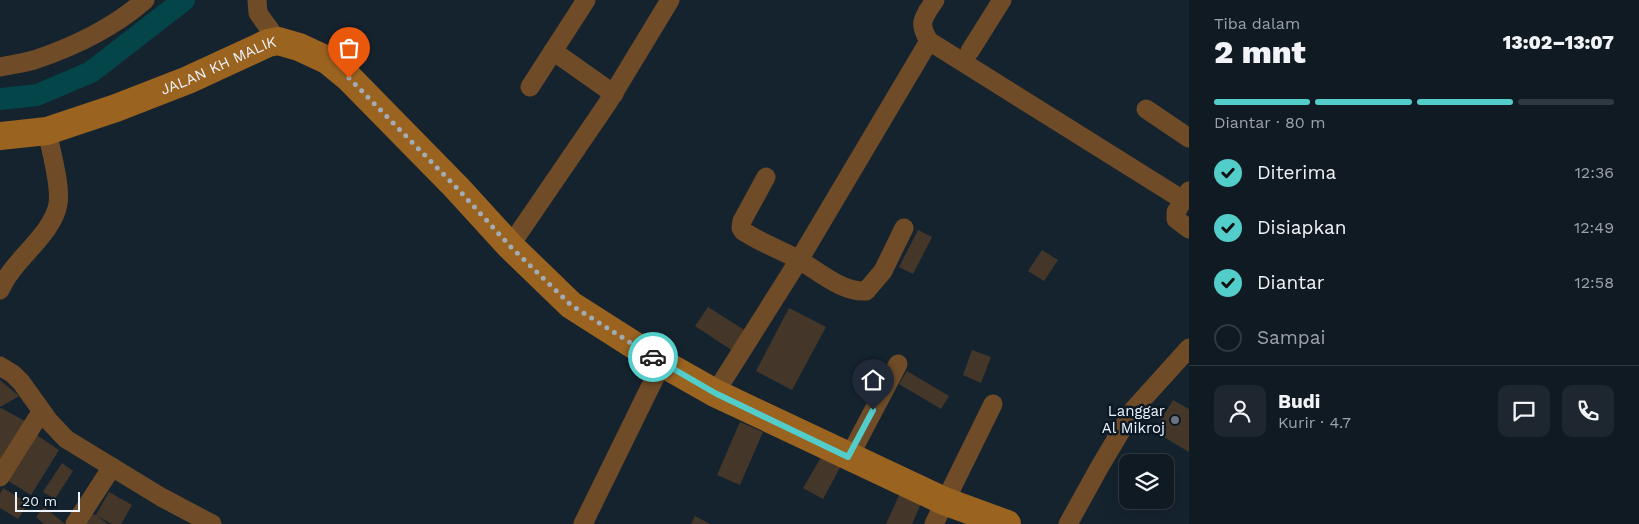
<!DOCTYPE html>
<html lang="id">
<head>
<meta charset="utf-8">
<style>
  :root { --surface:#101a23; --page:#1e2730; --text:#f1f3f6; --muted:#9ca1a6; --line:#303841; --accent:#53cdca }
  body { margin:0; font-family:"Work Sans",sans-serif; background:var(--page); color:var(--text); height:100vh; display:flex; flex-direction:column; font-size:19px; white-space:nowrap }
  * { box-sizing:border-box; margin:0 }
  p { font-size:16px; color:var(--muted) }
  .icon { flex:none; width:28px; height:28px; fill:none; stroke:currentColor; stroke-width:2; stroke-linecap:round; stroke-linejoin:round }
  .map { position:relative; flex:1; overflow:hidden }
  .side { display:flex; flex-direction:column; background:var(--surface); width:450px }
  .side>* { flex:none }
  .buttons { position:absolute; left:1119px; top:454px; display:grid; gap:10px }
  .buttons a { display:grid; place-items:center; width:55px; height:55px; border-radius:10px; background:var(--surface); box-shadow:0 5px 20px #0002,0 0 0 1px var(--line); font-size:25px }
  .scale { position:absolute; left:15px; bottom:12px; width:65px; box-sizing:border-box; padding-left:5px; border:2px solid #ecf5fe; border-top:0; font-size:14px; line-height:18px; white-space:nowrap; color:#ecf5fe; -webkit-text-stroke:4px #0c1925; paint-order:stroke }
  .pin { position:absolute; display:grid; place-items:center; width:42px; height:42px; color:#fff; margin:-51px -21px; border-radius:50% 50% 50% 0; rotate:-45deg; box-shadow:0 0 5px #0007 }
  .pin .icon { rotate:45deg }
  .courier { position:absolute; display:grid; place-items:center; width:50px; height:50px; margin:-25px; border:4px solid #53cdca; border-radius:50%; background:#fff; color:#222; box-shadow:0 1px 6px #0007 }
  .summary em { font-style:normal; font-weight:800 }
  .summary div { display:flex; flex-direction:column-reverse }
  .summary { display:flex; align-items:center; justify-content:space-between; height:85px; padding:0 25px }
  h1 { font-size:32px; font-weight:800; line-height:38px }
  .bar { display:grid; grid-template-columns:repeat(4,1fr); gap:8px 5px; align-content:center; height:60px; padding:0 25px }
  .bar i { height:6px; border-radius:4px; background:var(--line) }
  .bar .on { background:var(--accent) }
  .bar p { grid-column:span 4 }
  .line { display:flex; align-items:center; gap:12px; padding:0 25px; border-top:1px solid var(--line) }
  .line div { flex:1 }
  .round { display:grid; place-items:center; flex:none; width:52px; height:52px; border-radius:10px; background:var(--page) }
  ol { padding:0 25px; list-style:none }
  li { display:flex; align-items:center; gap:15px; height:55px }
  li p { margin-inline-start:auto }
  li .icon { padding:5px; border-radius:50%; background:var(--accent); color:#111; stroke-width:4 }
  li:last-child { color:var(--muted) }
  li i { width:28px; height:28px; border:2px solid var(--line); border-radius:50% }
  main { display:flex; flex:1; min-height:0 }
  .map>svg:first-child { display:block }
</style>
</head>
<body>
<main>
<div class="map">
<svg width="1189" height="524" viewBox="0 0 1189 524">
  <rect width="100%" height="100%" fill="#15232f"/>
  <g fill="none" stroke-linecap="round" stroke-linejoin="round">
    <!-- canal -->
    <path stroke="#044549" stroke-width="22" d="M0 99 37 95 91 72 184 0"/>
  </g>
  <!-- building -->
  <g fill="#443729">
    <path d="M918 230 932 237 913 274 899 267Z"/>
    <path d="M1042 250 1058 260 1044 281 1028 271Z"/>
    <path d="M708 307 746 331 733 351 695 326Z"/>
    <path d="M789 308 826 327 792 390 756 371Z"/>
    <path d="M972 350 991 357 981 383 963 375Z"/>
    <path d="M907 371 949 396 941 409 899 384Z"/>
    <path d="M0 380 19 396 0 407Z"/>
    <path d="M1173 400 1189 409V452L1154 431Z"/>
    <path d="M1 408 25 421 0 468V409Z"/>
    <path d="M740 422 763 432 740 485 717 475Z"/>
    <path d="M35 434 59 450 31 495 5 479Z"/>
    <path d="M823 454 842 464 823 499 803 488Z"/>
    <path d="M62 463 73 471 55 499 43 492Z"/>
    <path d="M3 488 28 503 18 519 0 508V494Z"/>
    <path d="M901 491 922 501 912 524H886Z"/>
    <path d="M109 492 132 505 121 524H112L97 516 108 524H84L90 514 96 515Z"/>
    <path d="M44 507 65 524H44L36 517Z"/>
    <path d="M695 516 710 524H691Z"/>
  </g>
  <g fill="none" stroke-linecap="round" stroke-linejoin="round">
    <!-- street -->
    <g stroke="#6f4c27" stroke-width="19">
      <path d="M257 0 258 13 278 41"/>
      <path d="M935 0C924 17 917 22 929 41L1183 200"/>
      <path d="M553 51 614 94"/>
      <path d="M970 51 1002 0"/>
      <path d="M0 67C11 65 23 63 34 60 73 47 114 27 145 0"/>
      <path d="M530 87 586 0"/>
      <path d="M1146 109 1189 138"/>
      <path d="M766 177 742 221 741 228 743 231C761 243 781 250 799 260 820 272 841 292 866 291L883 271 904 228"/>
      <path d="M1189 191 1176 212V219L1189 229"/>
      <path d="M510 246 607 104 670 0"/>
      <path d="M0 290C3 284 6 278 10 273 24 253 54 229 58 204 61 185 51 151 47 131"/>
      <path d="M0 366 13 374 21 382 49 421 66 439 161 497 212 524"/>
      <path d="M715 393 799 260 929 41"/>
      <path d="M849 457 898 364"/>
      <path d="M0 477 41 412"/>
      <path d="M75 524 112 467"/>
      <path d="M583 524 662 363"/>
      <path d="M934 524 993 404"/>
      <path d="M1068 524 1099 468 1134 409 1189 348"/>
    </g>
    <!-- secondary -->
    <path stroke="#9b6320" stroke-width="28" id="s1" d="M0 136 47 131 116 108 188 80 268 43 278 41 299 47 327 60 349 78 457 188 510 246 571 305 662 363 715 393 944 501 1007 524"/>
  </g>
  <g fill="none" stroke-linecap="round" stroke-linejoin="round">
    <!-- done -->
    <path stroke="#a1acb6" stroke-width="5" stroke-dasharray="0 9" d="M349 78 457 188 510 246 571 305 653 357"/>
    <!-- route -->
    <path stroke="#53cdca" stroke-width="6" d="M653 357 715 393 848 457 873 410"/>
  </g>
  <!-- markers -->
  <circle fill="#6b7280" stroke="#0c1925" stroke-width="2" cx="1175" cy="420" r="5"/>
  <g text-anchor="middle" stroke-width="5" stroke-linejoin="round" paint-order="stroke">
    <!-- street labels -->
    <g font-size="15" fill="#ecf5fe" stroke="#0c1925">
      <text dy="5" stroke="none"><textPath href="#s1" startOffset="231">JALAN KH MALIK</textPath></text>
    </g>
    <!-- poi labels -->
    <g font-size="15" fill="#ecf5fe" stroke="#0c1925" text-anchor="end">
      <text x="1165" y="416">Langgar<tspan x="1165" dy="17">Al Mikroj</tspan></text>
    </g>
  </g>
</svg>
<div class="buttons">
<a><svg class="icon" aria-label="layers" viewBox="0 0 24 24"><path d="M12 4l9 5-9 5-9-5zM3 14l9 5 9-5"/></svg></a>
</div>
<div class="scale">20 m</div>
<div class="pin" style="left:349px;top:78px;background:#ea580c"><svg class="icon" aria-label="bag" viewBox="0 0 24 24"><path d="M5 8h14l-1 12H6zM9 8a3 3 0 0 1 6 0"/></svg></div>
<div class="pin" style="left:873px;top:410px;background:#1f2937"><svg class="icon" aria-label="home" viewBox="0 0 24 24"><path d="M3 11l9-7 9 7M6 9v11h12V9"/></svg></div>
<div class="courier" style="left:653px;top:357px"><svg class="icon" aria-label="car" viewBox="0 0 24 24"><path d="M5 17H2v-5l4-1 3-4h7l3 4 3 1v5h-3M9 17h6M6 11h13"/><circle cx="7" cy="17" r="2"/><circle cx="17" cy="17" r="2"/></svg></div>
</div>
<section class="side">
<div class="summary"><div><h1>2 mnt</h1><p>Tiba dalam</p></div><em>13:02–13:07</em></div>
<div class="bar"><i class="on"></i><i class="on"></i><i class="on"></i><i></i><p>Diantar · 80 m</p></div>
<ol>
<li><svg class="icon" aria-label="check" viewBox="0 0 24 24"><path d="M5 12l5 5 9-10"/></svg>Diterima<p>12:36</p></li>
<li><svg class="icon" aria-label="check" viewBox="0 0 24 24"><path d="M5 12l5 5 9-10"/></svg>Disiapkan<p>12:49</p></li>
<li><svg class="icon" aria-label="check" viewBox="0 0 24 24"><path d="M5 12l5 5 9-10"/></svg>Diantar<p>12:58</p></li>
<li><i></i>Sampai</li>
</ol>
<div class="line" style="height:90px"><a class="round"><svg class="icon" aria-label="person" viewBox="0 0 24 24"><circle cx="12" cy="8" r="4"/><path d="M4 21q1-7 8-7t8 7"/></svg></a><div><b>Budi</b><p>Kurir · 4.7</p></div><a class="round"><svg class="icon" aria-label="chat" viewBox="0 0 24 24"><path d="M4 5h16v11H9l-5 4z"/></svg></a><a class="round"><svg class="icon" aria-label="phone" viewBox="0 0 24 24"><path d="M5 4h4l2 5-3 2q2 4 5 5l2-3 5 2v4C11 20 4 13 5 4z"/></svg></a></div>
</section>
</main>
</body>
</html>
